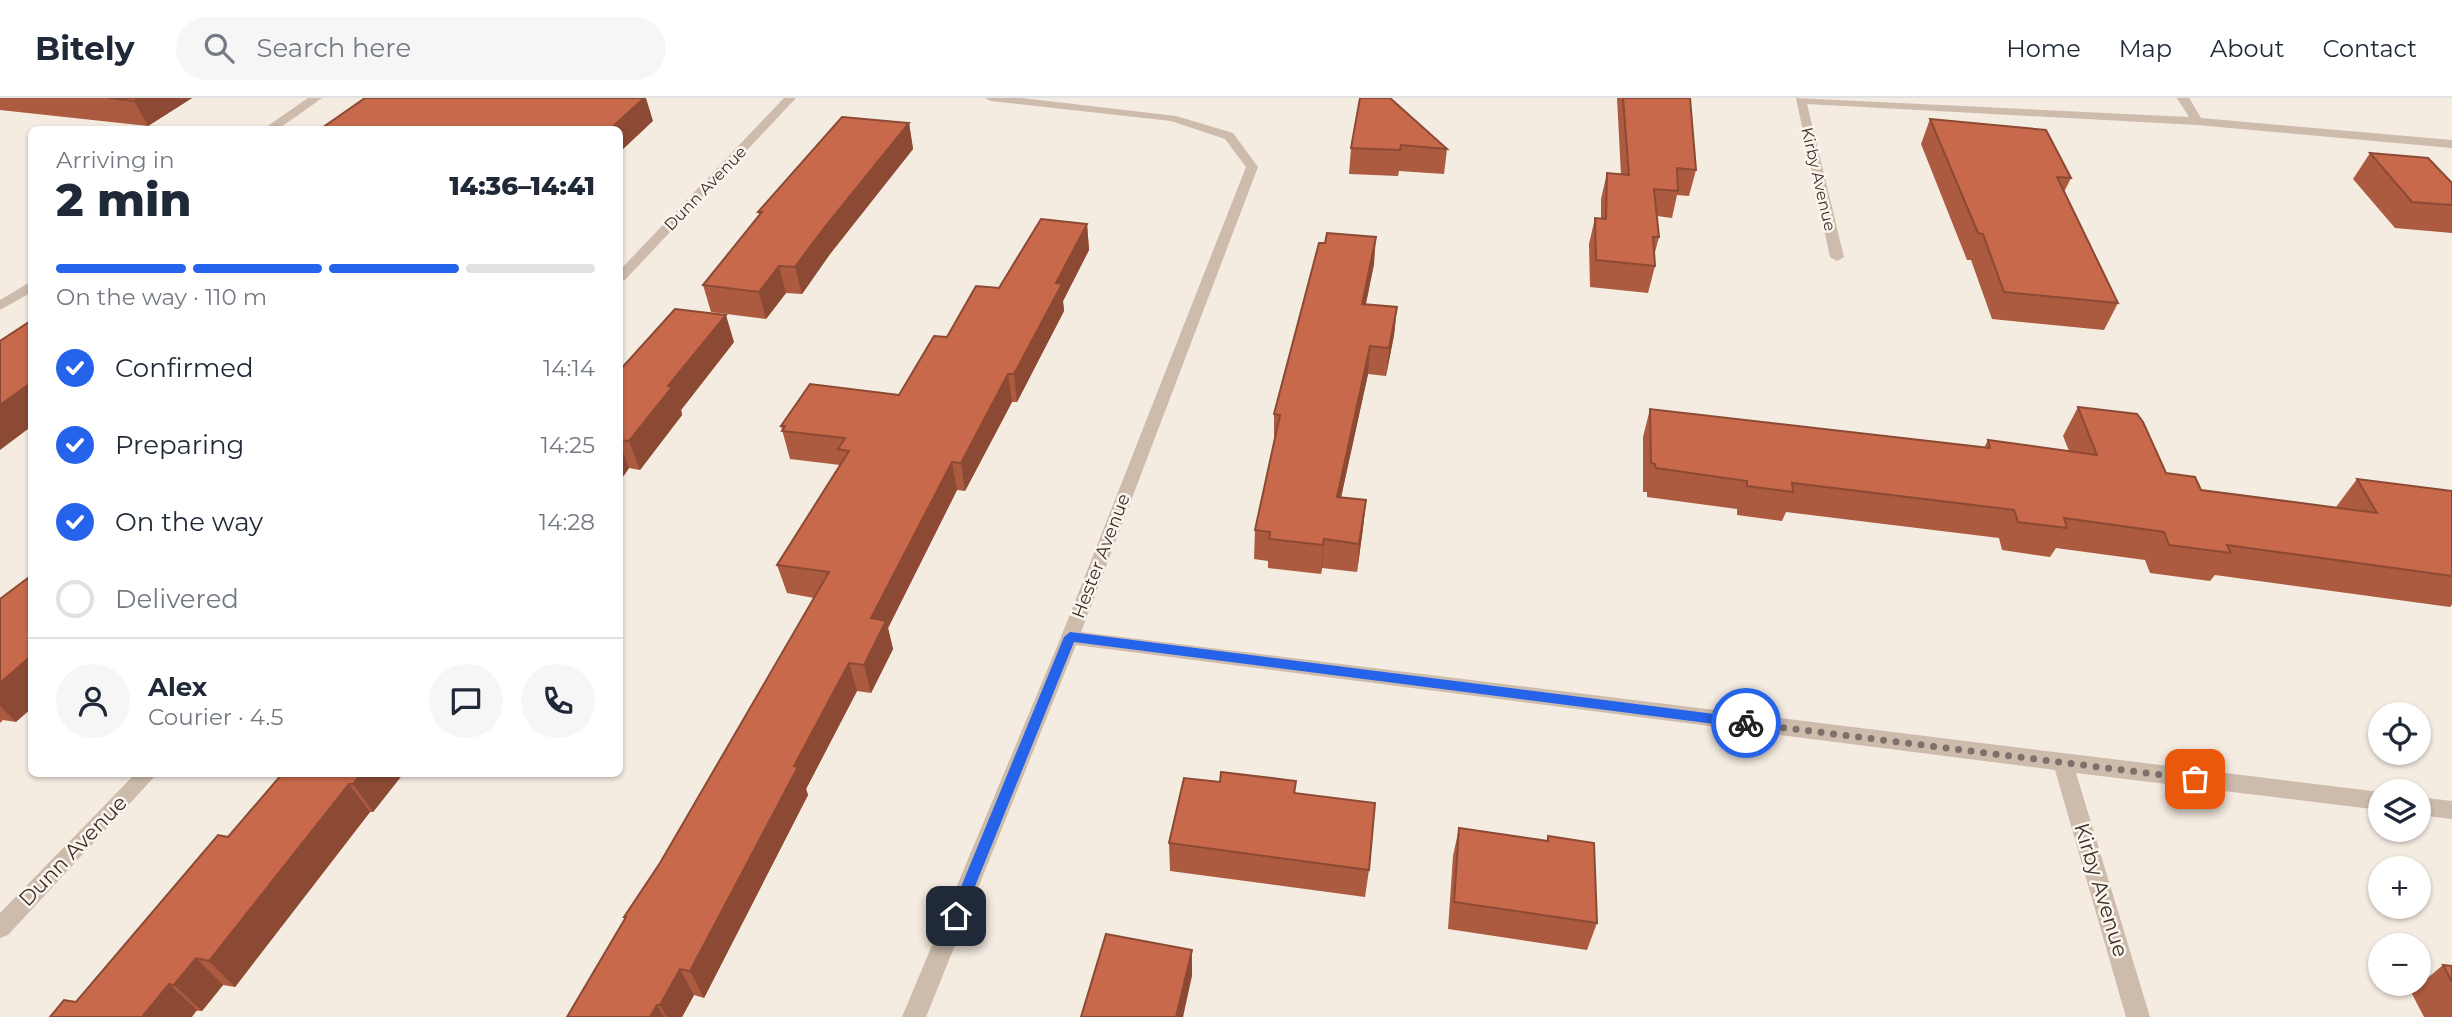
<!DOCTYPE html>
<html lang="en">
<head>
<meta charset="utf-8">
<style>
  :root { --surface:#fff; --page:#f6f6f7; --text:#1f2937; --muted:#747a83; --line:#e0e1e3; --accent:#2563eb }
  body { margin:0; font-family:Montserrat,sans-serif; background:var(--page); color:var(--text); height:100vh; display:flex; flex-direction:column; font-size:26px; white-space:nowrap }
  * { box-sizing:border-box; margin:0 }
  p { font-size:23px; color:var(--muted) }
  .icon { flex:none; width:38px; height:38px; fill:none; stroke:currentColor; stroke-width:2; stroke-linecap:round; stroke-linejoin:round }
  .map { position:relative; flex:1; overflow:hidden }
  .details { position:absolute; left:28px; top:28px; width:595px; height:651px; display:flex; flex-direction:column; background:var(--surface); border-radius:10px; box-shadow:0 2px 5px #0004 }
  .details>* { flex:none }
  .buttons { position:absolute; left:2368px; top:604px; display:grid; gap:14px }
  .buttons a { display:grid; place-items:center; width:63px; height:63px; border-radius:50%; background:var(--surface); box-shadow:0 2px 5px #0004; font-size:35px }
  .pin { position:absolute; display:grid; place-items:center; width:60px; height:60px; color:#fff; margin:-30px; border-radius:14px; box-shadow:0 4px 10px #0006 }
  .courier { position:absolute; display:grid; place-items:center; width:70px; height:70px; margin:-35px; border:5px solid #2563eb; border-radius:50%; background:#fff; color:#222; box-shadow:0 2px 9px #0007 }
  .summary em { font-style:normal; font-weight:800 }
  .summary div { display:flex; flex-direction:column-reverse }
  .summary { display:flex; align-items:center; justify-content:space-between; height:119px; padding:0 28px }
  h1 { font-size:46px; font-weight:800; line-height:52px }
  .bar { display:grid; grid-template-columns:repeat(4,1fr); gap:10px 7px; align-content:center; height:84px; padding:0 28px }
  .bar i { height:9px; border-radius:5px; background:var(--line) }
  .bar .active { background:var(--accent) }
  .bar p { grid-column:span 4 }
  .line { display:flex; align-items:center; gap:18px; padding:0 28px; border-top:2px solid var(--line) }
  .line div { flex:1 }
  .round { display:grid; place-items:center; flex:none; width:74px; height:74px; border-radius:37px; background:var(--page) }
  ol { padding:0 28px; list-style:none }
  li { display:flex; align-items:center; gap:21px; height:77px }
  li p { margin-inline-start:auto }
  li .icon { padding:7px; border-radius:50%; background:var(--accent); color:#fff; stroke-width:4 }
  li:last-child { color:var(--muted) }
  li i { width:38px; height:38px; border:4px solid var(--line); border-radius:50% }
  header { display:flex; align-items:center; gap:42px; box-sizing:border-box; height:98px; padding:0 35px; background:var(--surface); border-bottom:2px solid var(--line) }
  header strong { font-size:33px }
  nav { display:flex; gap:38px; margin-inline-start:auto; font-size:24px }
  .search { width:490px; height:63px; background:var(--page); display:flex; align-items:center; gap:18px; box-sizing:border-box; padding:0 24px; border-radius:38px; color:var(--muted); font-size:26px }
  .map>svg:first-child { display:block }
</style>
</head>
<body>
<header>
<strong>Bitely</strong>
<div class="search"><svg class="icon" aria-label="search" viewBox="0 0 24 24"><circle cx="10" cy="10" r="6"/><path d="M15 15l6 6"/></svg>Search here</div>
<nav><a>Home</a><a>Map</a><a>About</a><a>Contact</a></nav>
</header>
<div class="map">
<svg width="2452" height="919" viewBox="0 0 2452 919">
  <rect width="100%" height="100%" fill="#f4ebe1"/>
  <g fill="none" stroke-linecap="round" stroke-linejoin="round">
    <!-- minor -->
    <g fill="#cdbbac" fill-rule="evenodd">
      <path d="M308 0H322L277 32H262Z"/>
      <path d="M784 0H796L625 182 620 183V172Z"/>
      <path d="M985 0H1022L1176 18 1233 35 1258 69 1081 534 2380 694V712L2076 675 2150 919H2126L2055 672 1076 547 926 919H902L1061 539 1246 69 1225 41 1171 23 991 3Z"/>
      <path d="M1796 0 2189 19 2177 0H2189L2201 20 2452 42V50L2197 27 1807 6 1844 159 1837 163 1830 159Z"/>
      <path d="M32 183V194L0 212V202Z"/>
      <path d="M135 676H157L8 837 0 840V815Z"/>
      <path d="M2418 699 2452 703V721L2418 717Z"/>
    </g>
  </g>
  <!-- wall -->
  <g fill="#ac5a40">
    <path d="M0 0H192L148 28 0 12Z"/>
    <path d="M1360 0 1447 51 1444 76 1399 73 1398 78 1349 76 1351 50Z"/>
    <path d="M1617 0H1690L1696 72 1689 98 1677 97 1672 120 1657 118 1659 139 1654 158 1655 168 1648 195 1590 189 1589 146 1595 120H1601V101L1607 75 1621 77Z"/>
    <path d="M1930 21 2071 80 2064 94 2118 205 2104 232 1992 221 1971 162H1967L1921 46Z"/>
    <path d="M909 25 913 51 830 156 802 196 786 195 766 221 711 214 703 187 759 117 758 114Z"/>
    <path d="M2370 55 2452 85V135L2395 130 2353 81Z"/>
    <path d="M1087 126 1089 152 1063 203 1064 213 1017 304H1012L965 393 957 392 888 530 893 551 871 595 857 593 806 691 808 697 704 900 694 897 682 919H567L625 821 624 819 660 765 814 500 787 495 777 467 840 367 790 361 781 328 899 297 947 239 999 190Z"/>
    <path d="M1374 166 1366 206 1397 209 1394 237 1386 278 1368 276 1341 399 1366 402 1363 430 1357 474 1322 470 1321 476 1268 470V463L1254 461 1255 432 1274 344V316Z"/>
    <path d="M734 244 681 312 682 317 640 372 629 370 620 383V272Z"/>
    <path d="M2078 309 2166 375 2201 392 2336 410V409L2357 381 2452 393V507L2450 509 2215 477 2210 483 2150 475 2145 462 2056 450 2050 459 2002 452 1999 440 1786 414 1782 423 1737 417V411L1647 399V394H1643V339L1650 311 1984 350 1988 342 2069 353 2063 338Z"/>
    <path d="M0 501 16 624 3 622 0 625Z"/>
    <path d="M282 676H403L373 714H370L235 889 223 887 202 913 76 904 228 739Z"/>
    <path d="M1296 683 1295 695 1369 772 1365 799 1170 773 1169 745 1220 684Z"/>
    <path d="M1459 730 1547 743 1548 738 1597 825 1587 852 1448 831 1453 758Z"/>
    <path d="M2443 867 2452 868V919H2424L2411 894Z"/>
  </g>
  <!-- shaded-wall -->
  <g fill="#8c4a34">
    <path d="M138 0H192L148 28 134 3Z"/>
    <path d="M644 0H646L653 23 620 54V32H609Z"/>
    <path d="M909 25 913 51 830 156 802 196 795 169 824 130Z"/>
    <path d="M1087 126 1089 152 1063 203 1064 213 1017 304 1014 276 1056 185Z"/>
    <path d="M1376 139 1374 166 1360 233 1362 206Z"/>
    <path d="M779 168 786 195 766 221 759 194Z"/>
    <path d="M1397 209 1394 237 1386 278 1389 250Z"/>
    <path d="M726 217 734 244 681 312 682 317 640 372 629 343 668 288Z"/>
    <path d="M1370 248 1368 276 1335 427 1337 399Z"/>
    <path d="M1008 276 1012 304 965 393 961 365Z"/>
    <path d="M32 284V328L0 352V307Z"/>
    <path d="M620 346 629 370 620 383Z"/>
    <path d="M952 364 957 392 888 530 893 551 871 595 864 567 871 520Z"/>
    <path d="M1366 402 1363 430 1357 474 1359 446Z"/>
    <path d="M1324 441 1322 470 1321 476 1323 447Z"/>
    <path d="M32 557V610L16 624 0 608V585Z"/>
    <path d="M849 565 857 593 806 691 808 697 704 900 690 873 794 668Z"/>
    <path d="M361 676H403L373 714 353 686Z"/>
    <path d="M349 686 370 714 235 889 209 863Z"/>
    <path d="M1192 852V878L1183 919H1176Z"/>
    <path d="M196 860 223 887 202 913 174 887Z"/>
    <path d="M680 871 694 897 682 919H667L660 907Z"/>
    <path d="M169 886 197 912 192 919H142Z"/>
    <path d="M657 907 664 919H650Z"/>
  </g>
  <!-- building -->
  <g fill="#c8694b" stroke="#8c4a34" stroke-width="2">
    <path d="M109 0H138L134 3Z"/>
    <path d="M365 0H644L609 32H319Z"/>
    <path d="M1360 0H1390L1447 51 1401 47 1400 52 1351 50Z"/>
    <path d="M1623 0H1690L1696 72 1677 70 1678 93 1654 91 1659 139H1653L1655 168 1596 162 1595 120 1606 121 1607 75 1629 77Z"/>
    <path d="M842 19 909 25 824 130 795 169 779 168 759 194 703 187 762 114H758Z"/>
    <path d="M1930 21 2046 32 2071 80 2057 79 2118 205 2004 194 1983 136 1978 135Z"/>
    <path d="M2370 55 2428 60 2452 85V107L2412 104Z"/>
    <path d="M1041 121 1087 126 1056 185 1062 186 1014 276H1008L961 365 952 364 871 520 886 523 864 567 849 565 794 668 798 669 690 873 680 871 660 907H657L650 919H567L626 819H624L660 765 829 474 777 467 849 353 838 351 845 340 782 333 785 328H781L810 286 899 297 934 238 947 239 976 188 999 190Z"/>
    <path d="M1327 135 1376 139 1362 206 1397 209 1389 250 1370 248 1337 399 1366 402 1359 446 1324 441 1323 447 1269 441 1270 434 1255 432 1280 317 1274 316 1319 145H1325Z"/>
    <path d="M675 211 726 217 668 288 672 289 629 343 620 342V272Z"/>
    <path d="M32 222V284L0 307V243Z"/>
    <path d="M2078 309 2137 316 2143 324 2166 375 2195 379 2201 392 2377 415 2357 381 2452 393V478L2227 447 2231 455 2169 447 2164 434 2064 420 2067 430 2018 424 2014 412 1792 385 1793 394 1747 388V383L1656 370 1655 366 1651 365 1650 311 1990 350 1988 342 2097 357Z"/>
    <path d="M32 477V557L0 585V501Z"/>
    <path d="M1221 674 1296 683 1294 695 1375 705 1369 772 1169 745 1184 680 1220 684Z"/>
    <path d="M282 676H361L353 686H349L209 863 196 860 174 887 169 886 142 919H50L64 902 76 904 218 737 228 739Z"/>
    <path d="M1459 730 1548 743V738L1594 745 1597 825 1454 804Z"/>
    <path d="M1106 836 1192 852 1176 919H1081Z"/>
    <path d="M2443 867 2452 868V884Z"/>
  </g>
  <!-- route -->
  <path fill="#2563eb" d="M1070 534 1746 620 1753 625 1746 630 1074 544 963 818 961 822H951L949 818 1064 539Z"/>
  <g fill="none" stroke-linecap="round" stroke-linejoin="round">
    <!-- done -->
    <path stroke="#7c716b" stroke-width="7" stroke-dasharray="0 12.6" d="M1746 625 2195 681"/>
  </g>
  <g text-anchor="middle" stroke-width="5" stroke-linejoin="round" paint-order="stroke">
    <!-- far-street labels -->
    <g font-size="16" fill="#3b302b" stroke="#fbf5ee">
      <text transform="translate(1819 81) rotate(77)" y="6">Kirby Avenue</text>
      <text transform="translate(705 90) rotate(-46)" y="6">Dunn Avenue</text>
    </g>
    <!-- street labels -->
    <g font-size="18" fill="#3b302b" stroke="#fbf5ee">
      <text transform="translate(1101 458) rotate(-69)" y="6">Hester Avenue</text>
    </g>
    <!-- near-street labels -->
    <g font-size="21" fill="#3b302b" stroke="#fbf5ee">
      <text transform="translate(73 753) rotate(-46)" y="7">Dunn Avenue</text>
      <text transform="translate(2101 792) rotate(73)" y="7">Kirby Avenue</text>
    </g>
  </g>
</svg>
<div class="buttons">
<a><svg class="icon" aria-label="locate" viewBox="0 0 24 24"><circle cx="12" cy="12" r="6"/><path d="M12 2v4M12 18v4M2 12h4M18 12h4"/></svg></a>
<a><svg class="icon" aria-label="layers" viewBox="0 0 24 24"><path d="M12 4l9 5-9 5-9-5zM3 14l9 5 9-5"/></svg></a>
<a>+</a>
<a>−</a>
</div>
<div class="pin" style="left:2195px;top:681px;background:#ea580c"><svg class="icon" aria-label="bag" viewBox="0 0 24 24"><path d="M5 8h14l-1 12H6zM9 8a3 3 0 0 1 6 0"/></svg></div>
<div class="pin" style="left:956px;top:818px;background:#1f2937"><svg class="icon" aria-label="home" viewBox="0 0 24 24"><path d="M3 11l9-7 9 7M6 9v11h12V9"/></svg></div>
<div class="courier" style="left:1746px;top:625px"><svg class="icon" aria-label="bike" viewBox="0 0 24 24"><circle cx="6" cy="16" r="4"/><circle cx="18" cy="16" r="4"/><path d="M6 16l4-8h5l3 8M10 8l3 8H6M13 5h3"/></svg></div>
<section class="details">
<div class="summary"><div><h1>2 min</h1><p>Arriving in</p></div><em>14:36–14:41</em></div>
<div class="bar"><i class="active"></i><i class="active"></i><i class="active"></i><i></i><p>On the way · 110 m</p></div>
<ol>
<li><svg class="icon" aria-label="check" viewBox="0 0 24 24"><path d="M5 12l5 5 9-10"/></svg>Confirmed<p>14:14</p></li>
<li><svg class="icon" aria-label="check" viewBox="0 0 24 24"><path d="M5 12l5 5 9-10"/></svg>Preparing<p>14:25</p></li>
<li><svg class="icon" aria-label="check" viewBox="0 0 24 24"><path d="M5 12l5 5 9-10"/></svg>On the way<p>14:28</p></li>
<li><i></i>Delivered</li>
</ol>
<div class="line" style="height:126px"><a class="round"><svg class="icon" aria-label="person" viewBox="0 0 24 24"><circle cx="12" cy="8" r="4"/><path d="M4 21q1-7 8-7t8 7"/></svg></a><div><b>Alex</b><p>Courier · 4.5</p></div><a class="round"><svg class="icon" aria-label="chat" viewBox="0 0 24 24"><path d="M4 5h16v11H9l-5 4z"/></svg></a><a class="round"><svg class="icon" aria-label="phone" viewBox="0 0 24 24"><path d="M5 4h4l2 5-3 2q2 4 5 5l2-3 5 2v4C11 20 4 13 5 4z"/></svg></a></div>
</section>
</div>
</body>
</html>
